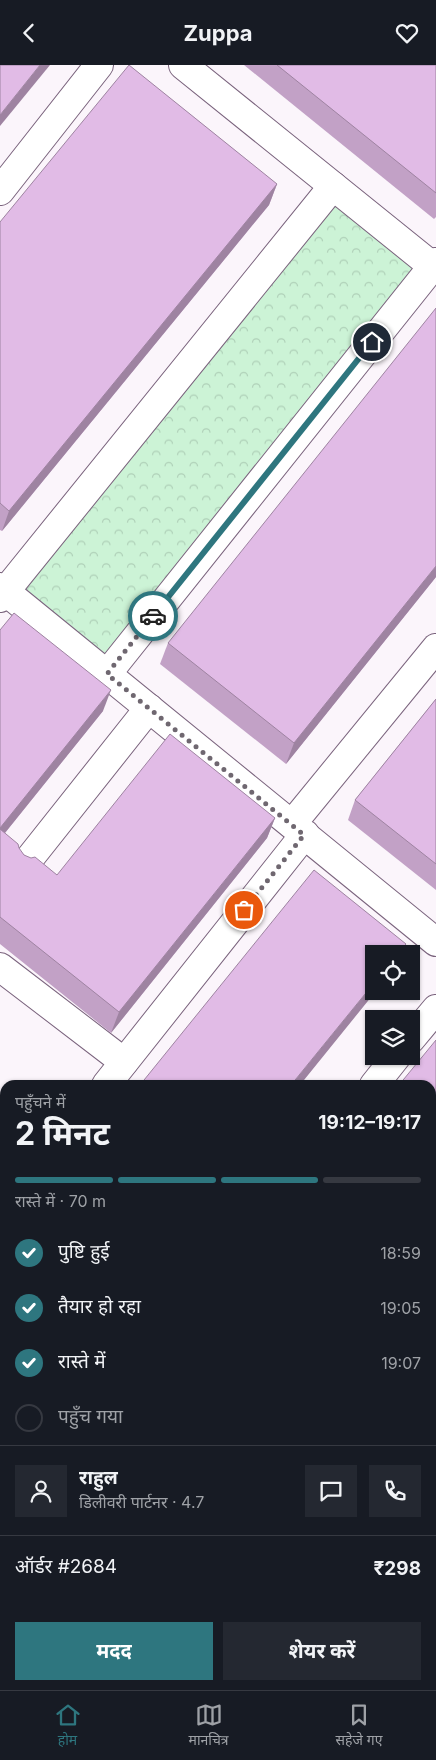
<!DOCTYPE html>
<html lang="hi">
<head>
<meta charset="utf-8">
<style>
  :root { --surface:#171b24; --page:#242831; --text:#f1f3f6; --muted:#9ea1a6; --line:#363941; --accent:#2e767f }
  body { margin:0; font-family:Inter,"Noto Sans Devanagari",sans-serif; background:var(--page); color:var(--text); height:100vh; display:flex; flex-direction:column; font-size:19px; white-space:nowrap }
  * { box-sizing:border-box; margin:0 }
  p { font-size:16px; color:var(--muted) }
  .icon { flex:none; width:28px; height:28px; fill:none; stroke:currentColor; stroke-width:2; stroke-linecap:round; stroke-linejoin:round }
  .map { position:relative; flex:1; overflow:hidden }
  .panel { position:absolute; left:0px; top:1015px; width:436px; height:610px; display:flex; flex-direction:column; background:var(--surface); border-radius:15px 15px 0 0; box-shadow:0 1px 4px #0004 }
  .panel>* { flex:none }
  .controls { position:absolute; left:365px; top:880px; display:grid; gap:10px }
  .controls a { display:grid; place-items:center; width:55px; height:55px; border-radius:0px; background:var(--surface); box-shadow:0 1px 4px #0004; font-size:25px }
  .pin { position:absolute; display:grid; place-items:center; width:42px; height:42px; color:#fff; margin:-21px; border:2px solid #fff; border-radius:50%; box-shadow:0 1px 5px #0007 }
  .courier { position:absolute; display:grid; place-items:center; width:50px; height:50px; margin:-25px; border:4px solid #2e767f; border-radius:50%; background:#fff; color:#222; box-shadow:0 1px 6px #0007 }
  .head em { font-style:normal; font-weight:700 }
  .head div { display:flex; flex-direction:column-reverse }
  .head { display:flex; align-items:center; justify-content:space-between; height:85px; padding:0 15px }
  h1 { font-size:32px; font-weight:700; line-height:38px }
  .bar { display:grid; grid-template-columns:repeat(4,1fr); gap:8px 5px; align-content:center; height:60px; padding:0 15px }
  .bar i { height:6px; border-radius:4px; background:var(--line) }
  .bar .on { background:var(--accent) }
  .bar p { grid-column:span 4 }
  .line { display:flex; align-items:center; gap:12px; padding:0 15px; border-top:1px solid var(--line) }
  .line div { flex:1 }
  .round { display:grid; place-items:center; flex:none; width:52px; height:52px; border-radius:0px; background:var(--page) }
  ol { padding:0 15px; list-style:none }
  li { display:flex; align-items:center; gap:15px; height:55px }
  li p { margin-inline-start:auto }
  li .icon { padding:5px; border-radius:50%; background:var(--accent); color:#fff; stroke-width:4 }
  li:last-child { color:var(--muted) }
  li i { width:28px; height:28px; border:2px solid var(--line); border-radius:50% }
  .action { display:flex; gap:10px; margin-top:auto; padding:10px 15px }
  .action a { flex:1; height:58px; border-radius:0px; background:var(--accent); color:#fff; font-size:20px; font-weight:700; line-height:58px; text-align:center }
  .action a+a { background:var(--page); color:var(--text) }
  header { display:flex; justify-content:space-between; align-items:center; height:65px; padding:0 15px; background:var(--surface); font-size:22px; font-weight:700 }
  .menu { display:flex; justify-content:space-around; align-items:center; height:70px; border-top:1px solid var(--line); background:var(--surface); font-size:14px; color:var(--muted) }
  .menu a { display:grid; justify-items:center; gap:2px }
  .menu .on { color:var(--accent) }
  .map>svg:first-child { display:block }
</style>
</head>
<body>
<header><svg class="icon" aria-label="back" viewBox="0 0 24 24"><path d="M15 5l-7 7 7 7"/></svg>Zuppa<svg class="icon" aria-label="heart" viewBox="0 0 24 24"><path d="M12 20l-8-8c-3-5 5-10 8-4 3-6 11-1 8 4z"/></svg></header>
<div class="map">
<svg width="436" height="1625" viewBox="0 0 436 1625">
  <defs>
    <pattern id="park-crowns" width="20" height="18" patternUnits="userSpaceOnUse" patternTransform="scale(1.25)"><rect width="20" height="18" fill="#ccf3d6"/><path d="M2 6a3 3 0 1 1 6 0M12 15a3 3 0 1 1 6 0" fill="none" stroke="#afd0b8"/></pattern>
  </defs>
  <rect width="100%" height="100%" fill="#fbf5fb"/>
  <!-- park -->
  <path fill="url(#park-crowns)" d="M333 121 432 202 107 609 5 526Z"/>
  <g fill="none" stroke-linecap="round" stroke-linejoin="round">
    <defs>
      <g id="street">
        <path d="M183 0 436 204"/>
        <path d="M0 126 99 0"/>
        <path d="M0 522 436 877"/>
        <path d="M0 533 333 121"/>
        <path d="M107 609 436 197"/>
        <path d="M292 759 436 583"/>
        <path d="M26 798 149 643"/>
        <path d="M0 902 124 997"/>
        <path d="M411 974 436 944"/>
        <path d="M106 1020 305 769"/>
        <path d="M374 1020 397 991"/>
        <path d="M0 1113 5 1116"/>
        <path d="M431 1268 436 1262"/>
        <path d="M431 1323 436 1325"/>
        <path d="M0 1487 5 1489"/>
        <path d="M431 1551 436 1553"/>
        <path d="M252 1625 254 1620"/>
      </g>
    </defs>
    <!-- street casing -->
    <use href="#street" stroke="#7a637d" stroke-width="30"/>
    <!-- street -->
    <use href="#street" stroke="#fff" stroke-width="28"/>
  </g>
  <!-- wall -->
  <g fill="#c2a1c6">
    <path d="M244 0H436V152L434 154Z"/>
    <path d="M277 119 269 140 2 466 0 465V157Z"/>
    <path d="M436 512 286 699 160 599 168 578Z"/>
    <path d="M0 565 103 646 5 768 24 790 57 810 275 753 267 773 111 968 0 879Z"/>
    <path d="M436 634V825L348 755 355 735Z"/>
  </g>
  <!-- shaded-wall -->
  <g fill="#9e83a1">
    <path d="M40 0H50L0 61V50Z"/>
    <path d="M277 119 269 140 2 466 9 446Z"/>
    <path d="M436 501V512L286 699 294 678Z"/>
    <path d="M111 625 103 646 0 774V763Z"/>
    <path d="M275 753 267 773 111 968 119 947Z"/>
    <path d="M406 879 402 889H397Z"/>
    <path d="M374 918V926H376L300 1020H291Z"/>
    <path d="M436 1182V1194L431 1199V1188Z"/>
  </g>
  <!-- building -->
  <g fill="#e1bbe6" stroke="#9e83a1">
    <path d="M0 0H40L0 50Z"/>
    <path d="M129 0 277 119 9 446 0 438V157Z"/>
    <path d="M277 0H436V128Z"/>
    <path d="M436 243V501L294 678 168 578Z"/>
    <path d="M14 548 111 625 0 763V565Z"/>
    <path d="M436 634V799L355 735Z"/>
    <path d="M170 669 275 753 119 947 0 852V764L18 779 19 783 24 790 31 793 35 792 57 810Z"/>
    <path d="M314 805 406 879 397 889H374V918L291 1020H140Z"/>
    <path d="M436 975V1182L431 1188V1020H399Z"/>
  </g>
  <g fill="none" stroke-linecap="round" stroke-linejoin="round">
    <!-- done -->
    <path stroke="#6f6770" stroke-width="5" stroke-dasharray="0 9" d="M153 551 107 609 304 770 244 845"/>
    <!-- route -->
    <path stroke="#2e767f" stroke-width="6" d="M153 551 372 277"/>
  </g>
</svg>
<div class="controls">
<a><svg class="icon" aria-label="locate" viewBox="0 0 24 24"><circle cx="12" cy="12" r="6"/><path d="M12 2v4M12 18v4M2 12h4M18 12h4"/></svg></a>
<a><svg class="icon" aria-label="layers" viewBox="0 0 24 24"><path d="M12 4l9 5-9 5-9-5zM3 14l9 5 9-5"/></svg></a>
</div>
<div class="pin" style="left:244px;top:845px;background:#ea580c"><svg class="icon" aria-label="bag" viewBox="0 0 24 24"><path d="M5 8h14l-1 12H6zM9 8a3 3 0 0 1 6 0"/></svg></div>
<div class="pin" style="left:372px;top:277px;background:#1f2937"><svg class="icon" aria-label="home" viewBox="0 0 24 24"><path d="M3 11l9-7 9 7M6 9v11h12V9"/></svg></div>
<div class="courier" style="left:153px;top:551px"><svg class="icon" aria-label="car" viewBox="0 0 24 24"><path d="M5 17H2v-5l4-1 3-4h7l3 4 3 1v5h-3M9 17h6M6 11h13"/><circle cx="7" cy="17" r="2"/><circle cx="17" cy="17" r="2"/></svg></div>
<section class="panel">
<div class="head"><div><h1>2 मिनट</h1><p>पहुँचने में</p></div><em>19:12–19:17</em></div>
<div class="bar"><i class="on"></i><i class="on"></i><i class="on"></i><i></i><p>रास्ते में · 70 m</p></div>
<ol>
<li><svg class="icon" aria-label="check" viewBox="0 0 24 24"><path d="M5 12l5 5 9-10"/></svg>पुष्टि हुई<p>18:59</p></li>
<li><svg class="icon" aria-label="check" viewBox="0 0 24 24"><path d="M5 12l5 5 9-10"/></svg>तैयार हो रहा<p>19:05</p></li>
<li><svg class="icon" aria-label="check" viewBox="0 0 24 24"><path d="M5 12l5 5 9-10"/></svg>रास्ते में<p>19:07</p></li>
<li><i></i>पहुँच गया</li>
</ol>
<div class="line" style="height:90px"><a class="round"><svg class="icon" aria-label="person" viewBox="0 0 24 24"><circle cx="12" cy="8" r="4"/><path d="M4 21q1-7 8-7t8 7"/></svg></a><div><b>राहुल</b><p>डिलीवरी पार्टनर · 4.7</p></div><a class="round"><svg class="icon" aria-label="chat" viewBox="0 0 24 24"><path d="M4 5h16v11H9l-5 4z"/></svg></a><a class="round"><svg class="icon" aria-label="phone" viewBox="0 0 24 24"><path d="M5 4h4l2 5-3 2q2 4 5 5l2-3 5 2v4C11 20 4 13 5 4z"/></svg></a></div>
<div class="line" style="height:65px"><div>ऑर्डर #2684</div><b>₹298</b></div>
<div class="action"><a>मदद</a><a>शेयर करें</a></div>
</section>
</div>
<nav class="menu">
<a class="on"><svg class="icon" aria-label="home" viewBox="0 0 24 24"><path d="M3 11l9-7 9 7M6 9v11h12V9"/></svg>होम</a>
<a><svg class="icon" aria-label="map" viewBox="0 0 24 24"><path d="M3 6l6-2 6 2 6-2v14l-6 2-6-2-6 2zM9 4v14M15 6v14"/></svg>मानचित्र</a>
<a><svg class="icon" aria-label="saved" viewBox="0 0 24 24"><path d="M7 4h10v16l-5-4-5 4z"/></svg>सहेजे गए</a>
</nav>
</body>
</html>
